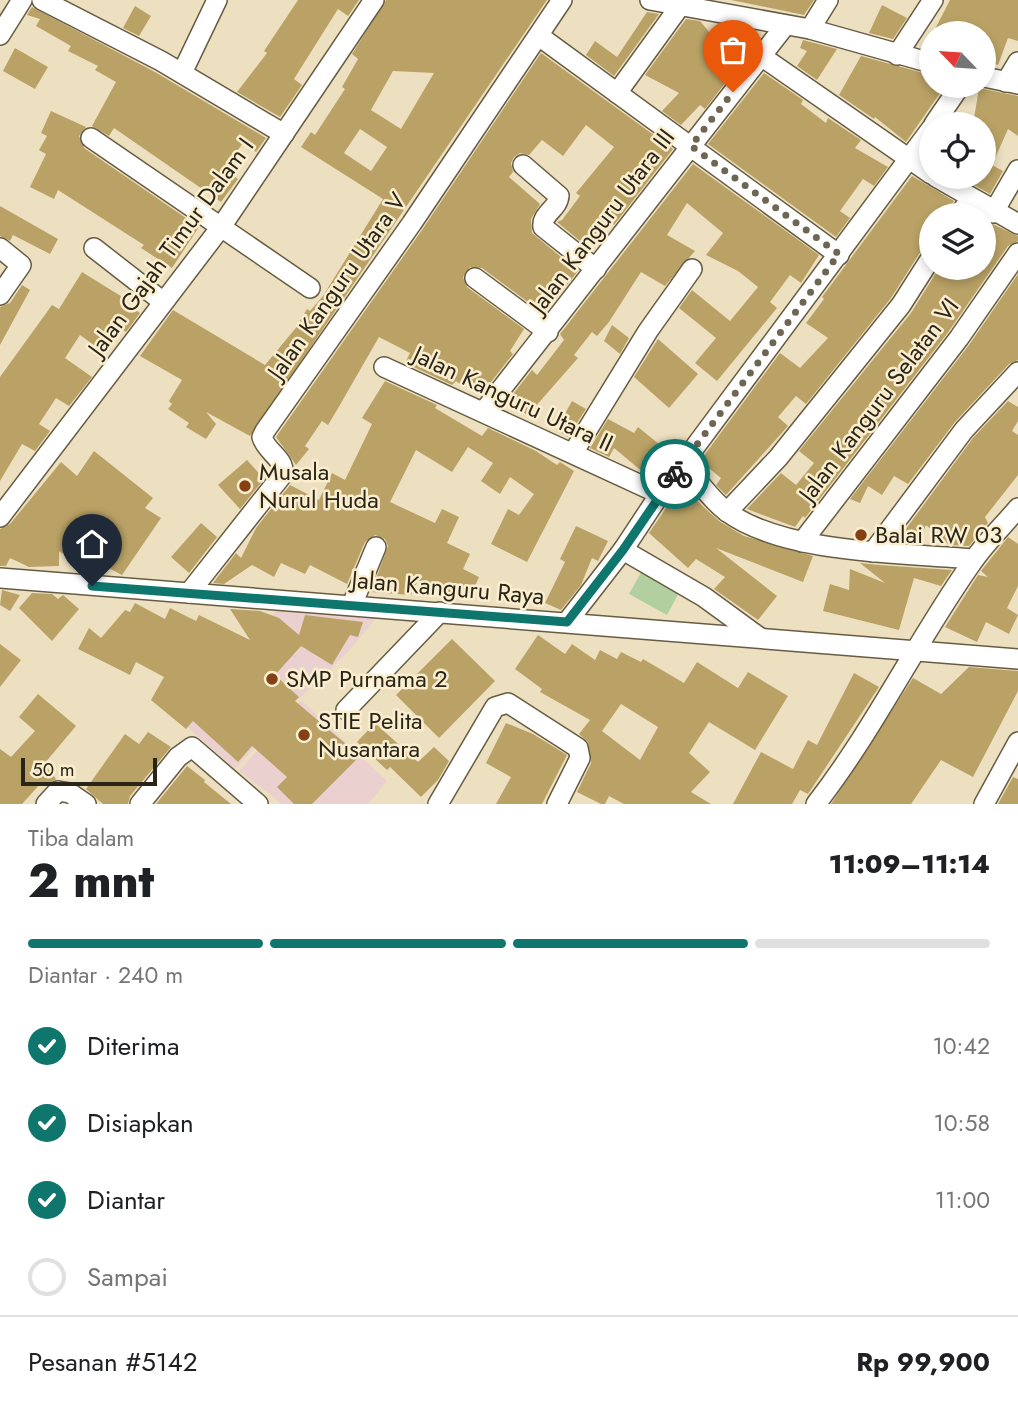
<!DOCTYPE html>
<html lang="id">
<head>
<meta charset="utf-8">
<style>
  :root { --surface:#fff; --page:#f2f2f2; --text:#202124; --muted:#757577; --line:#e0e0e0; --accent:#0f766e }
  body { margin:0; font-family:Jost,sans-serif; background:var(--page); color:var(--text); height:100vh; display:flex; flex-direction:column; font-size:26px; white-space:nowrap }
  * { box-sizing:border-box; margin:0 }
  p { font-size:23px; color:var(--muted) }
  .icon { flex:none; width:38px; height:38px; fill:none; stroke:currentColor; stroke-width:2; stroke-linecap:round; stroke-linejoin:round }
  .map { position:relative; height:804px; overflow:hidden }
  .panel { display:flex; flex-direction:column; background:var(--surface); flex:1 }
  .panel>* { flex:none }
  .needle { width:46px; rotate:295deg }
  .tools { position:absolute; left:919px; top:21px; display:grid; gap:14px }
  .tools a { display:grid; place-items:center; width:77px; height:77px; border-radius:50%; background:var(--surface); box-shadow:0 4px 10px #0003; font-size:35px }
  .scale { position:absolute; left:21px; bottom:18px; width:136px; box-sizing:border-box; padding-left:7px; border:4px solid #2a2519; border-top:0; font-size:19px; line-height:24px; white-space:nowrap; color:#2a2519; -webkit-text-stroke:5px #faeece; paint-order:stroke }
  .pin { position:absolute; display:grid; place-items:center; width:60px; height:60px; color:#fff; margin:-72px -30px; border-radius:50% 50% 50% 0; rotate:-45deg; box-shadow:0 0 7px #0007 }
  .pin .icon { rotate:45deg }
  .courier { position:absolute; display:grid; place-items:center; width:70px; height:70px; margin:-35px; border:5px solid #0f766e; border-radius:50%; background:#fff; color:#222; box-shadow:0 2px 9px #0007 }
  .overview em { font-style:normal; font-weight:800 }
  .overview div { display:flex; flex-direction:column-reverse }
  .overview { display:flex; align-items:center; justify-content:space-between; height:119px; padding:0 28px }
  h1 { font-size:46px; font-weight:800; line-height:52px }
  .bar { display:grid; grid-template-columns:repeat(4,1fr); gap:10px 7px; align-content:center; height:84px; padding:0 28px }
  .bar i { height:9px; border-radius:5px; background:var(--line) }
  .bar .on { background:var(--accent) }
  .bar p { grid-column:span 4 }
  .line { display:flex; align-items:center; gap:18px; padding:0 28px; border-top:2px solid var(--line) }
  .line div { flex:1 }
  ol { padding:0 28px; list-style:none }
  li { display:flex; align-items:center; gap:21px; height:77px }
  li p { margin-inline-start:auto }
  li .icon { padding:7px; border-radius:50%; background:var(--accent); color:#fff; stroke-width:4 }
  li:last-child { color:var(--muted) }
  li i { width:38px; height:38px; border:4px solid var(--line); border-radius:50% }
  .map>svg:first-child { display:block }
</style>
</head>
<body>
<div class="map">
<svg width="1018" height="804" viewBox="0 0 1018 804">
  <rect width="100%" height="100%" fill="#ede0c1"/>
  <!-- education -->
  <g fill="#ebd0d0">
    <path d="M283 602 377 617 348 652 301 697 235 769 185 725Z"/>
    <path d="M301 700 387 781 368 804H282L239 771Z"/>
  </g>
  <!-- green -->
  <path fill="#b2cf9f" d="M643 569 681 589 667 615 629 594Z"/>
  <!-- building -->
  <g fill="#baa266" fill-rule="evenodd">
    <path d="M298 0H359L348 16 338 9 294 79 302 85 280 117 237 92 267 53 264 51Z"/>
    <path d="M386 0H547L250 436 206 412 216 424 206 439 186 427 189 423 168 409 172 404 169 401 182 380 140 356 173 310 265 365 295 329 307 309 310 311 323 296 383 199 301 147 311 132 315 135 345 89 342 87 358 59 352 54ZM393 71 434 73 401 129 371 110ZM360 129 387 147 371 171 344 153Z"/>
    <path d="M731 0H814L804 15Z"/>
    <path d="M950 0H1018V41L1008 38 998 65 984 60 986 45 984 49V33H933Z"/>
    <path d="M882 5 907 18 893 39 869 33Z"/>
    <path d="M135 6 151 16 139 36 123 28Z"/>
    <path d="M32 7 155 72 266 138 256 152 243 143 224 169 238 179 221 202 114 128 109 136 92 126 116 82 95 70 98 66 68 51 71 46 36 26 40 19 27 15Z"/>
    <path d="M647 12 659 14 614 76 586 55 595 41 617 57Z"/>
    <path d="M686 19 700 21 721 46 735 28 757 42 705 109 700 105 681 125 662 111 679 93 645 75Z"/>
    <path d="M803 40 837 49 817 80 797 66 807 51 800 48Z"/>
    <path d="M15 48 48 67 35 89 3 71Z"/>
    <path d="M541 53 673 149 614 225 607 219 586 246 557 222 562 220 580 196 576 193 614 147 586 125 563 156 542 140 529 155 520 153 514 157 511 163 513 172 509 177 540 204 531 219 532 233 578 271 544 314 482 268 470 267 463 277 467 287 524 329 510 351 513 354 484 391 464 380 461 385 456 381 452 385 405 363 410 353 379 337 337 410 328 425 322 421 305 446 309 449 296 465 276 437 422 230Z"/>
    <path d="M861 56 931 75V86H945L906 142 875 117 874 119 839 95Z"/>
    <path d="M764 73 803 100 801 104 826 123 828 118 861 140 855 148 888 167 874 186 863 179 840 211 850 218 836 237 708 144Z"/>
    <path d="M979 88 1018 96V136L1008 129 992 165 1003 171 990 194 960 177H984V124H973Z"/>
    <path d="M51 111 86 127 79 136 84 148 199 227 172 268 141 248 144 245 58 190 54 199 30 187 46 154 39 150 47 136 41 133Z"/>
    <path d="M693 164 819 255 801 283 790 275 770 302 777 308 717 381 695 363 716 338 679 308 692 290 730 321 758 287 738 271 706 255 723 233 687 203 667 235 695 251 665 286 641 272 609 322 597 336 592 332 574 355 578 358 528 415 506 403 532 370 537 375 564 340 560 334Z"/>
    <path d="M912 176 954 201 947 215H931V246L921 251 891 298 806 404 796 396 778 417 788 426 726 495 716 485 721 478 700 461 780 353 800 368 828 338 806 323 824 299 822 297Z"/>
    <path d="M0 206 58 239 50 254 13 235 10 241 0 236Z"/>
    <path d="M984 220 1018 236V241L1008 246 949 331 805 518 803 516 795 527 747 509 781 473 796 485 814 463 799 451 911 313 939 268H984Z"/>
    <path d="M82 272 124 298 123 301 140 313 126 332 119 327 102 351 80 335 65 358 92 377 69 406 56 398 39 424 50 431 35 451 22 444 0 481V377L52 305 59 309Z"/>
    <path d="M1018 274V360L1009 364 955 422 908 484 894 476 882 495 868 486 860 503 850 499 969 345Z"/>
    <path d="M22 285 30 290 0 345V307L10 303Z"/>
    <path d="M612 325 629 338 620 354 604 341Z"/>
    <path d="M658 339 698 374 669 408 634 377Z"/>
    <path d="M385 381 437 405 435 408 482 436 488 428 536 451 557 465 560 462 574 471 527 562 491 544 508 509 519 515 534 494 510 477 500 494 481 481 493 463 468 447 452 472 416 450 390 502 435 523 442 509 459 517 447 543 470 554 463 569 479 577 470 597 454 589 452 594 432 584 430 587 418 580 411 595 371 592 388 546 385 539 375 535 365 542 347 584 310 565 305 574 281 563 274 577 252 565 224 584 213 583 236 553 241 558 256 528 290 485 319 500 332 473 345 480 372 424 362 418Z"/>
    <path d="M572 401 586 409 568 437 556 430Z"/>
    <path d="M1008 401 1018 407V421L1012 431 1018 435V475L985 517 988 523 969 546 949 545 926 525 918 543 897 541 973 438Z"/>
    <path d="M608 419 634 433 638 427 665 449 644 473 614 448 609 457 590 448Z"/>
    <path d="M94 451 153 498 145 508 161 518 122 575 74 550 69 558 59 551V566L29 567 10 558 6 566H0V529L10 524 61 462 77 476Z"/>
    <path d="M247 460 264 479 240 509 218 485Z"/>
    <path d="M681 486 719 521 744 536 813 556 803 582 716 548 777 596 758 620 714 589 725 577 696 559 688 568 649 533Z"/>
    <path d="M201 523 217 537 189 573 171 557Z"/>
    <path d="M576 526 608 541 598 561 592 558 581 585 561 610 545 603 565 562 560 559Z"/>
    <path d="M1008 537 1018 544V586L1007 608 1018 615 1009 634 986 622 977 642 945 627 978 575 988 577 981 571Z"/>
    <path d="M860 563 879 565 952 570 941 586 914 578 899 630 823 611 830 584 849 590 850 569 885 583Z"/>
    <path d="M2 590 20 595 10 611 0 605Z"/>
    <path d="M32 593 52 594 58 599 63 595 79 609 52 641 19 608Z"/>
    <path d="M135 603 165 619 170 608 196 621 199 615 250 640 230 609 260 611 279 618 299 635 305 615 363 622 358 637 350 635 332 665 301 646 275 675 299 697 295 701 360 756 312 804H294L277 787 287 777 252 746 238 762 193 721 186 729 151 700 164 677 136 662 130 675 78 649 89 628 101 638 125 610 130 612Z"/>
    <path d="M538 635 565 654 572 644 595 660 600 650 617 659 621 652 641 662 643 659 684 683 697 662 738 688 748 672 788 696 755 750 709 722 689 753 710 772 691 792 711 804H624L609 796 605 804H601L577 792 591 763 588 742 579 734 590 720 540 692 542 689 515 669ZM621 704 658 727 640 760 602 731Z"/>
    <path d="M452 639 495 681 439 738 396 695Z"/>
    <path d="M0 644 21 660 0 687Z"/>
    <path d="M969 667 1018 671V691L973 777 941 760 911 804H831L913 678 941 694Z"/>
    <path d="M854 673 879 687 808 794 800 790 792 804H733L761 752 793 769 808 740 817 745Z"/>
    <path d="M38 694 76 726 44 764 56 779 46 786 42 782 22 804H0V749L11 757 35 731 19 717Z"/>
    <path d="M375 723 418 762 434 747 449 761 438 780 421 797 390 767 387 770 357 742Z"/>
    <path d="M506 723 533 734 567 755 542 804H496L511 777 486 763Z"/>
    <path d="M148 732 171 747 130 796 128 804H103L86 789 125 734 139 744Z"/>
    <path d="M187 766 205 780 204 782 231 804H156Z"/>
    <path d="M1013 777 1018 779V804H998Z"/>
  </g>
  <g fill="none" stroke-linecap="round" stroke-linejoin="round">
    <defs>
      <g id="minor">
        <path d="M42 0 161 61 284 134"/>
        <path d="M650 0 810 29 931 63"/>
        <path d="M810 29 828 0"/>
        <path d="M0 35 22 0"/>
        <path d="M539 36 839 255"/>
        <path d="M897 55 933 0"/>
        <path d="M761 56 931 174"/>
        <path d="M182 73 217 0"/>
        <path d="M984 77 1018 84"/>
        <path d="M1006 82 1018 62"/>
        <path d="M617 93 680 6"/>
        <path d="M934 124 960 86"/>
        <path d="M91 138 310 288"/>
        <path d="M523 165 559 196C558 209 541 214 543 227L596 269"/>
        <path d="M936 177 1018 224"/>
        <path d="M993 213 1018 170"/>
        <path d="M959 215 971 198"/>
        <path d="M0 248 21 265 0 295"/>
        <path d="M94 248 162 301"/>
        <path d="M475 278 548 332"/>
        <path d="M384 367 660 494"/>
        <path d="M484 411 784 27"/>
        <path d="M573 453 648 331 692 269"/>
        <path d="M683 463C697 479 709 498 726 511 783 554 905 553 974 559"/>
        <path d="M727 512 778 458 901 305 931 258"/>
        <path d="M0 517 221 227 374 0"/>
        <path d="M802 542 959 338 1018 253"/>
        <path d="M623 550 704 597 759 637"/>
        <path d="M873 552 964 430 1018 372"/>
        <path d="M0 578 1018 659"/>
        <path d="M189 593 283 474C285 458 266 452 262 437L265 431 412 223 562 0"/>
        <path d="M352 605 376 547"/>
        <path d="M567 622 623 550 660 494 931 129"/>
        <path d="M346 710 440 612"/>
        <path d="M46 804 58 791 70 793 86 804"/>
        <path d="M140 804 178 757 192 747 258 804"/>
        <path d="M438 804 495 707 508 703 578 748 580 758 557 804"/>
        <path d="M816 804C875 728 917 640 973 561 986 542 1003 526 1018 508"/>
        <path d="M984 804 1018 742"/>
      </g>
    </defs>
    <!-- minor casing -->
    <use href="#minor" stroke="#675c41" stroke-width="22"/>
    <!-- minor -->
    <use href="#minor" stroke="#fff" stroke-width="19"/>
  </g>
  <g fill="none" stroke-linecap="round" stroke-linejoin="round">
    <!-- done -->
    <path stroke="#6e6654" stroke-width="7" stroke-dasharray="0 12.6" d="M675 474 839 254 691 146 733 92"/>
    <!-- route -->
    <path stroke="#0f766e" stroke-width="9" d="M92 586 567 622 623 550 675 474"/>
  </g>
  <!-- markers -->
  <g fill="#854114" stroke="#faeece" stroke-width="2.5">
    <circle cx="245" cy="486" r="7"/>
    <circle cx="861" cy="535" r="7"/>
    <circle cx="272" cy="679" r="7"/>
    <circle cx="304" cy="735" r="7"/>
  </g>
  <g text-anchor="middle" stroke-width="5" stroke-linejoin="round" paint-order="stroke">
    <!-- street labels -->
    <g font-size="24" fill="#2a2519" stroke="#faeece">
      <text transform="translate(602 221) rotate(-53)" y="8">Jalan Kanguru Utara III</text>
      <text transform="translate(171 247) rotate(-54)" y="8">Jalan Gajah Timur Dalam I</text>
      <text transform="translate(337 286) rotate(-55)" y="8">Jalan Kanguru Utara V</text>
      <text transform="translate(513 399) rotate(25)" y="8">Jalan Kanguru Utara II</text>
      <text transform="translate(879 400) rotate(-53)" y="8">Jalan Kanguru Selatan VI</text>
      <text transform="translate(448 588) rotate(5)" y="8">Jalan Kanguru Raya</text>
    </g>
    <!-- poi labels -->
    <g font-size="24" fill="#2a2519" stroke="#faeece" text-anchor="start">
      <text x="259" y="480">Musala<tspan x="259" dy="28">Nurul Huda</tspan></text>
      <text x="875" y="543">Balai RW 03</text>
      <text x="286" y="687">SMP Purnama 2</text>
      <text x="318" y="729">STIE Pelita<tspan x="318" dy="28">Nusantara</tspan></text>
    </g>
  </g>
</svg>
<div class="tools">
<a><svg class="needle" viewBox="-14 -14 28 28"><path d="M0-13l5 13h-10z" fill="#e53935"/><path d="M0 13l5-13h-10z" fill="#757577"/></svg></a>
<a><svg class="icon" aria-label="locate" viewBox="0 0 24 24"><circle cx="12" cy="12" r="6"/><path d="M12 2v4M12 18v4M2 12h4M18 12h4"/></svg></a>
<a><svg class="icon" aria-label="layers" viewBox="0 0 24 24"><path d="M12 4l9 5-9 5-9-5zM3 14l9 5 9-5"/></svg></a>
</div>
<div class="scale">50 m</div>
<div class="pin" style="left:733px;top:92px;background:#ea580c"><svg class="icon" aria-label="bag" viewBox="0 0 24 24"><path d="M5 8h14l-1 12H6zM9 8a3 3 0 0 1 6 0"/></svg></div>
<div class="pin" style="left:92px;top:586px;background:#1f2937"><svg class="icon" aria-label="home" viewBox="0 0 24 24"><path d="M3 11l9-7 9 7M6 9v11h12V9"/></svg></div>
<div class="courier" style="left:675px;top:474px"><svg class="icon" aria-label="bike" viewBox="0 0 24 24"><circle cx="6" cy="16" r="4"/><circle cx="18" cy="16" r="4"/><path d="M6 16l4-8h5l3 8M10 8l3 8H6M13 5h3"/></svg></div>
</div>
<section class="panel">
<div class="overview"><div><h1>2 mnt</h1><p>Tiba dalam</p></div><em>11:09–11:14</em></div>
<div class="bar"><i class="on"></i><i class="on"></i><i class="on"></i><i></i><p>Diantar · 240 m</p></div>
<ol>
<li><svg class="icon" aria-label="check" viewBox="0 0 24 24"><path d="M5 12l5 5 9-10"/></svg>Diterima<p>10:42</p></li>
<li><svg class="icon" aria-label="check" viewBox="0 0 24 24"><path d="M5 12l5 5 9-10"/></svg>Disiapkan<p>10:58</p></li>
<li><svg class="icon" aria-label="check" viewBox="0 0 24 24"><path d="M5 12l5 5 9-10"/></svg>Diantar<p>11:00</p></li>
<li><i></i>Sampai</li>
</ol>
<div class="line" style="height:91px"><div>Pesanan #5142</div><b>Rp 99,900</b></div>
</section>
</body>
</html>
